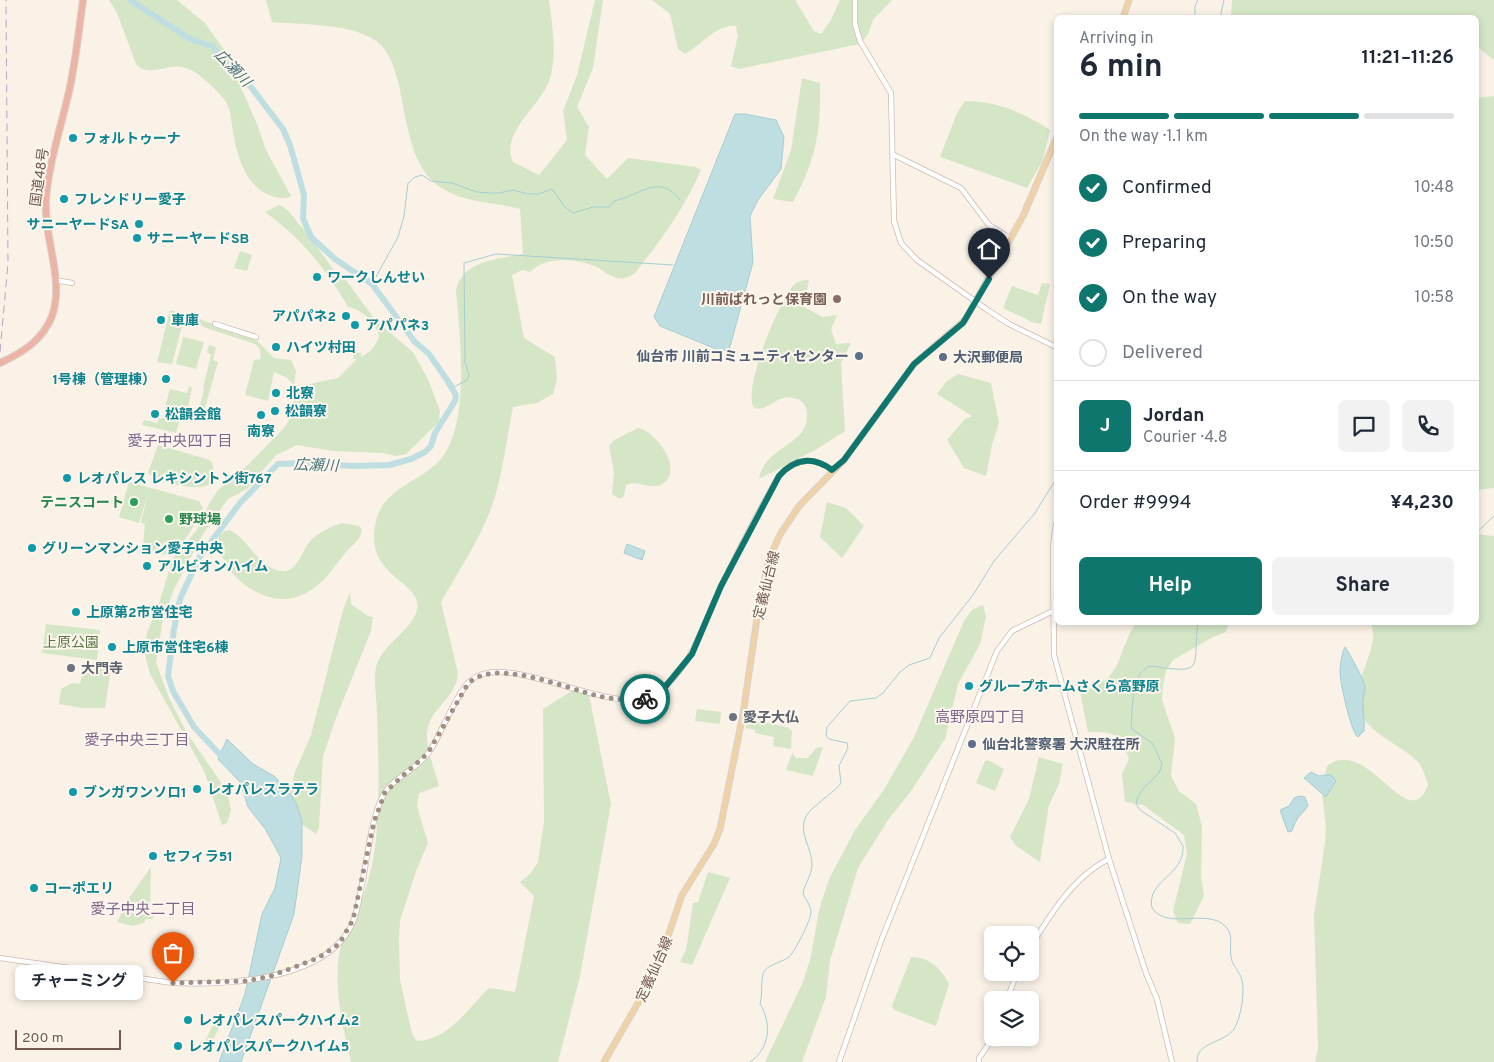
<!DOCTYPE html>
<html lang="en">
<head>
<meta charset="utf-8">
<style>
  :root { --surface:#fff; --page:#f2f2f3; --text:#1f2937; --muted:#747a83; --line:#e0e1e3; --accent:#0f766e }
  body { margin:0; font-family:Overpass,"Noto Sans JP",sans-serif; background:var(--page); color:var(--text); height:100vh; display:flex; flex-direction:column; font-size:19px; white-space:nowrap }
  * { box-sizing:border-box; margin:0 }
  p { font-size:16px; color:var(--muted) }
  .icon { flex:none; width:28px; height:28px; fill:none; stroke:currentColor; stroke-width:2; stroke-linecap:round; stroke-linejoin:round }
  .map { position:relative; flex:1; overflow:hidden }
  .sheet { position:absolute; left:1054px; top:15px; width:425px; height:610px; display:flex; flex-direction:column; background:var(--surface); border-radius:8px; box-shadow:0 2px 8px #0003 }
  .sheet>* { flex:none }
  .tools { position:absolute; left:984px; top:926px; display:grid; gap:10px }
  .tools a { display:grid; place-items:center; width:55px; height:55px; border-radius:8px; background:var(--surface); box-shadow:0 2px 8px #0003; font-size:25px }
  .scale { position:absolute; left:15px; bottom:12px; width:106px; box-sizing:border-box; padding-left:5px; border:2px solid #71594e; border-top:0; font-size:14px; line-height:18px; white-space:nowrap; color:#71594e; -webkit-text-stroke:4px #fdf6ed; paint-order:stroke }
  .pin { position:absolute; display:grid; place-items:center; width:42px; height:42px; color:#fff; margin:-51px -21px; border-radius:50% 50% 50% 0; rotate:-45deg; box-shadow:0 0 5px #0007 }
  .pin .icon { rotate:45deg }
  .courier { position:absolute; display:grid; place-items:center; width:50px; height:50px; margin:-25px; border:4px solid #0f766e; border-radius:50%; background:#fff; color:#222; box-shadow:0 1px 6px #0007 }
  .bubble { position:absolute; height:35px; border-radius:8px; background:var(--surface); box-shadow:0 2px 8px #0003; font-size:16px; font-weight:700; line-height:35px; text-align:center }
  .headline em { font-style:normal; font-weight:700 }
  .headline div { display:flex; flex-direction:column-reverse }
  .headline { display:flex; align-items:center; justify-content:space-between; height:85px; padding:0 25px }
  h1 { font-size:32px; font-weight:700; line-height:38px }
  .bar { display:grid; grid-template-columns:repeat(4,1fr); gap:8px 5px; align-content:center; height:60px; padding:0 25px }
  .bar i { height:6px; border-radius:4px; background:var(--line) }
  .bar .selected { background:var(--accent) }
  .bar p { grid-column:span 4 }
  .line { display:flex; align-items:center; gap:12px; padding:0 25px; border-top:1px solid var(--line) }
  .line div { flex:1 }
  .round { display:grid; place-items:center; flex:none; width:52px; height:52px; border-radius:8px; background:var(--page) }
  ol { padding:0 25px; list-style:none }
  li { display:flex; align-items:center; gap:15px; height:55px }
  li p { margin-inline-start:auto }
  li .icon { padding:5px; border-radius:50%; background:var(--accent); color:#fff; stroke-width:4 }
  li:last-child { color:var(--muted) }
  li i { width:28px; height:28px; border:2px solid var(--line); border-radius:50% }
  .cta { display:flex; gap:10px; margin-top:auto; padding:10px 25px }
  .cta a { flex:1; height:58px; border-radius:8px; background:var(--accent); color:#fff; font-size:20px; font-weight:700; line-height:58px; text-align:center }
  .cta a+a { background:var(--page); color:var(--text) }
  .map>svg:first-child { display:block }
</style>
</head>
<body>
<div class="map">
<svg width="1494" height="1062" viewBox="0 0 1494 1062">
  <rect width="100%" height="100%" fill="#faf2e7"/>
  <!-- green -->
  <g fill="#d5e6c7">
    <path d="M109 0H177L205 23 225 51 257 124 266 150 291 196C285 200 276 198 269 195 245 185 237 155 233 132 231 121 231 108 224 99 213 87 198 70 182 67 166 64 149 78 136 64L117 13Z"/>
    <path d="M266 0H549C552 26 558 55 549 81 540 107 500 132 513 162L539 175 567 140 563 111 577 75 595 0H603L593 68 577 107 589 127 585 155 607 179 628 158 696 167 701 170C684 209 661 240 635 273 629 278 622 280 614 277 608 275 603 270 597 267 576 259 548 255 530 272L522 270 512 275 524 338 555 357 557 379 553 394 537 403 513 407C506 441 503 474 492 506 480 540 459 570 441 602L458 673C457 698 429 708 427 733 426 750 435 770 439 786L419 793 417 806 428 843 416 871 400 921 399 939 400 980 412 1034 417 1041C449 1040 468 1008 489 988L515 992 534 896 520 882 530 874 538 862 544 822 543 709 573 690H588L611 804 580 976 558 1062H351C342 1025 332 982 341 945 345 928 356 914 362 899 371 875 376 849 377 824 380 787 378 750 377 714 377 699 373 682 376 667 382 645 408 633 416 613 428 580 362 581 376 521 384 488 418 483 439 461 471 427 460 335 456 292 460 261 497 259 523 254L520 209C495 202 466 203 443 189 393 159 413 67 376 41 351 23 302 25 272 22Z"/>
    <path d="M652 0H795L814 31 821 34 831 20 840 0H892L873 20 868 34 860 44 739 69 731 66 738 36 736 26C716 24 701 46 685 54L678 49 670 14Z"/>
    <path d="M1232 0H1494V60L1476 46V18L1231 17Z"/>
    <path d="M802 78 820 83C821 131 816 160 793 202L773 199 791 150Z"/>
    <path d="M1494 96V488L1476 490V98Z"/>
    <path d="M965 101C997 101 1025 113 1050 130L1043 160 1027 188 940 157 957 113Z"/>
    <path d="M279 205C290 208 295 222 304 229L339 277 346 280 376 321 413 352 428 379 440 411 439 422 406 454 396 456 383 453 333 451 297 445 276 455 247 489 228 499 203 534 174 589 163 619 156 662 169 698 187 733 227 791 231 810 227 823 222 825 204 771 150 674 144 651 147 633 159 603 173 558 196 531 209 504 218 490 249 464 283 429 288 422 294 399 300 386 338 378 357 359H353L354 352 361 353V357C370 352 375 348 379 337 377 323 361 309 348 307 328 271 299 236 265 212Z"/>
    <path d="M240 251 252 255 247 271 234 268Z"/>
    <path d="M809 280 804 307 823 317 837 315 831 329 836 344 851 343 841 363 845 431 817 449 759 479C763 454 789 448 802 432 809 422 810 403 797 399 777 391 769 413 754 408 742 389 778 305 792 287 797 281 802 280 809 280Z"/>
    <path d="M1042 283 1050 284 1041 324 1032 322 1003 308 1012 286 1038 295Z"/>
    <path d="M170 310 185 315 172 364 157 362Z"/>
    <path d="M195 317 240 335 255 339 274 358 291 360 296 371 294 385 286 377 274 372 268 401 245 395 254 360 261 359 260 350 255 344 206 328 193 321Z"/>
    <path d="M183 337 204 342 196 369 176 364Z"/>
    <path d="M209 345 216 347 213 360 218 362 202 418 193 417 194 413 198 414 204 389 203 388 211 355 207 352Z"/>
    <path d="M958 374 991 383 999 423 992 445 986 476 964 468 947 440 965 419 972 416 937 394 946 382Z"/>
    <path d="M189 386 192 388 185 420 180 419 176 433 142 425 144 420 157 423 159 418 162 419 166 412 164 410 170 389 187 393Z"/>
    <path d="M638 428C654 430 682 466 666 481 653 494 639 478 626 485L624 496 619 499 612 494 614 473 609 446 614 440Z"/>
    <path d="M158 445 210 460C216 467 212 475 210 484 194 493 167 481 151 476L148 473Z"/>
    <path d="M129 482 199 501 203 508C190 532 174 573 143 545L145 525 141 522 148 493 139 523 119 517Z"/>
    <path d="M827 502 846 508 864 526 842 558 820 537Z"/>
    <path d="M342 523 359 526 362 530C360 541 353 544 347 551 331 570 322 589 296 597 263 608 215 571 219 536L225 531 230 530C247 539 253 557 270 567 296 582 299 554 311 540 319 532 332 526 342 523Z"/>
    <path d="M1476 534 1494 536V1062H1315L1318 1048 1314 915 1325 843 1326 829 1322 792 1327 766C1368 734 1408 838 1428 785 1426 778 1423 769 1419 763 1402 744 1365 734 1358 706 1352 682 1381 645 1371 625L1337 623 1476 622Z"/>
    <path d="M350 592 351 604 368 616 373 617 371 631 336 718 323 756 319 828 316 834 298 822 291 809 290 791 295 772 311 735 343 610Z"/>
    <path d="M983 605 986 617 980 644 958 684 945 739 911 791 888 820 858 868 830 961 826 997 802 1062H765L803 982 811 956 819 910 829 879 855 830 885 788 914 737 964 621 972 610Z"/>
    <path d="M1136 623H1229L1226 632 1213 637 1173 660 1166 671 1163 684 1162 700 1175 738 1171 776 1179 791 1196 804 1202 826 1201 876 1204 896 1190 924 1178 923 1173 911 1187 854 1184 835 1143 805 1125 802 1122 774 1129 759C1121 733 1114 732 1088 732L1080 692C1126 679 1115 654 1136 623Z"/>
    <path d="M46 624 100 630 97 660 42 653Z"/>
    <path d="M84 666 111 668 105 708H81L59 704 61 689 72 683 80 684Z"/>
    <path d="M697 709 721 712 720 724 695 721Z"/>
    <path d="M749 718 789 728 792 731 791 749 773 746 774 737 755 733V730L746 728V720Z"/>
    <path d="M823 747 813 776 786 770 792 753 796 758H808L816 748Z"/>
    <path d="M1039 757 1063 764 1059 784 1049 805 1040 862 1016 846 1010 837 1029 799Z"/>
    <path d="M987 760 1004 769 995 791 976 783 985 761Z"/>
    <path d="M151 867 150 913 154 915 153 919H146L144 923 133 926 117 922 127 901Z"/>
    <path d="M708 872 730 878 692 965 680 962 686 950 693 903 698 902Z"/>
    <path d="M911 957C930 957 941 969 949 984L936 1026 894 1010 892 1006Z"/>
    <path d="M215 1021 221 1024 209 1048 203 1045Z"/>
  </g>
  <!-- water -->
  <g fill="#bedee1" stroke="#a5cdd2">
    <path d="M735 114H745L776 120 784 137 781 169 758 200 750 216 753 262 731 343 729 349 721 351 660 326 654 317Z"/>
    <path d="M627 544 645 551 642 560 624 553Z"/>
    <path d="M1345 647C1350 654 1365 681 1365 688 1365 693 1362 699 1363 704 1363 713 1365 721 1364 731L1358 737C1351 733 1339 679 1340 670 1341 662 1341 655 1345 647Z"/>
    <path d="M227 739 253 764 274 776 288 791 296 803 302 821V856L294 914 241 1062H219L245 994 262 914 275 888 281 858 266 830 248 807 240 782 218 759Z"/>
    <path d="M1311 772 1319 776C1327 775 1331 772 1336 781L1326 797 1304 778Z"/>
    <path d="M1300 796 1305 797 1308 806C1299 818 1297 816 1292 831L1288 832 1280 810 1289 806 1294 798Z"/>
  </g>
  <g fill="none" stroke-linecap="round" stroke-linejoin="round">
    <!-- stream -->
    <g stroke="#a5cdd2" stroke-width="1">
      <path d="M1195 18V6L1198 0"/>
      <path d="M1220 18 1224 0"/>
      <path d="M372 284 398 237 404 216 408 183 415 177 422 175 431 181 452 183 477 192 489 193H499L513 190 528 194H539L552 189 565 207 573 213 593 207H609L614 201C640 196 659 172 680 200"/>
      <path d="M452 388 467 380 469 375 465 362 464 263 496 254 673 265"/>
      <path d="M1476 533 1494 516"/>
      <path d="M750 1062C770 1049 772 1023 760 1004 763 994 760 976 765 970 771 964 782 962 789 957 795 951 811 920 811 912 811 906 806 900 803 894 804 884 812 875 812 865 812 846 795 829 809 812 816 804 838 789 841 783L839 766 848 748 847 743 829 739 826 736 827 727 850 701 876 698 883 693 900 672 909 665 930 658 939 638 973 595 994 561 1035 513 1056 479"/>
      <path d="M1197 1062C1195 1042 1225 1043 1234 1029 1241 1018 1246 989 1241 977 1238 970 1232 965 1231 957 1229 947 1234 935 1226 927 1208 907 1168 931 1152 908 1146 880 1185 876 1183 846L1175 833 1140 810 1136 804C1139 783 1159 782 1162 764L1153 744 1132 729 1131 724C1133 708 1131 672 1150 666 1207 674 1192 670 1198 622"/>
    </g>
    <!-- river -->
    <g stroke="#bedee1" stroke-width="6">
      <path d="M130 0 190 39 212 46 227 65 251 87 283 129 290 145 304 195 303 218 311 237 335 259 372 284 415 342 429 354 452 387"/>
      <path d="M226 761 194 727 173 691 168 676 174 629 180 599 199 558 240 503 278 464 303 463 354 466 389 465 411 459 425 452 431 446 435 433 455 401 456 395 449 384 452 388"/>
    </g>
    <defs>
      <g id="secondary">
        <path d="M855 0V24L860 41 891 93 894 221 901 243 917 260 989 311 1009 324 1056 347"/>
        <path d="M894 155 961 188 989 225 1011 239"/>
        <path d="M55 280 72 283"/>
        <path d="M215 324 256 337"/>
        <path d="M1056 524 1053 547 1054 655 1109 859 1146 973 1157 999 1172 1062"/>
        <path d="M1030 948C1049 916 1074 876 1109 859"/>
        <path d="M0 958 173 983C227 985 332 981 354 919 366 881 366 839 380 802 389 777 418 771 431 749 442 732 456 694 470 681 508 647 616 723 658 692 694 666 702 624 721 587 739 549 758 512 779 476 795 458 813 456 832 470"/>
        <path d="M1007 1000 1017 972"/>
        <path d="M839 1062 881 941 997 651 1012 631 1055 610"/>
        <path d="M979 1062V1058L993 1038"/>
      </g>
      <g id="primary">
        <path d="M1123 18 1129 0"/>
        <path d="M604 1062 649 984 661 957 682 895 714 844 720 829 743 714 760 598 770 556 781 533 799 506 844 460 914 364 965 320 1023 216 1056 139"/>
      </g>
      <path id="highway" d="M0 363C22 353 43 340 52 316 65 279 43 237 46 199 49 161 62 124 70 87 76 58 79 29 83 0"/>
    </defs>
    <!-- secondary casing -->
    <use href="#secondary" stroke="#cfbbaf" stroke-width="6"/>
    <!-- primary casing -->
    <use href="#primary" stroke="#d7d1cd" stroke-width="7"/>
    <!-- highway casing -->
    <use href="#highway" stroke="#d7d1cd" stroke-width="8"/>
    <!-- secondary -->
    <use href="#secondary" stroke="#fff" stroke-width="4.5"/>
    <!-- primary -->
    <use href="#primary" stroke="#f1d2a7" stroke-width="5"/>
    <!-- highway -->
    <use href="#highway" stroke="#edb4a5" stroke-width="6"/>
    <!-- rail -->
    <path stroke="#b4a7c3" stroke-width="1" stroke-dasharray="8 5" stroke-linecap="butt" d="M0 352 8 263 6 0"/>
  </g>
  <g fill="none" stroke-linecap="round" stroke-linejoin="round">
    <!-- done -->
    <path stroke="#a18f84" stroke-width="5" stroke-dasharray="0 9" d="M173 983 246 981 271 976 318 958 339 944 353 920 374 822 385 792 428 753 467 685C491 656 565 688 595 695 611 699 629 701 645 699"/>
    <!-- route -->
    <path stroke="#0f766e" stroke-width="6" d="M645 699 665 687 692 654 721 586 779 476C795 458 813 456 832 470L844 460 914 364 963 323 989 279"/>
  </g>
  <!-- markers -->
  <g fill="#0f9aa8" stroke="#fdf6ed" stroke-width="2">
    <circle cx="73" cy="138" r="5"/>
    <circle cx="64" cy="199" r="5"/>
    <circle cx="139" cy="224" r="5"/>
    <circle cx="137" cy="238" r="5"/>
    <circle cx="317" cy="277" r="5"/>
    <circle cx="346" cy="316" r="5"/>
    <circle cx="161" cy="320" r="5"/>
    <circle cx="355" cy="325" r="5"/>
    <circle cx="276" cy="347" r="5"/>
    <circle cx="166" cy="379" r="5"/>
    <circle cx="276" cy="393" r="5"/>
    <circle cx="275" cy="411" r="5"/>
    <circle cx="155" cy="414" r="5"/>
    <circle cx="261" cy="415" r="5"/>
    <circle cx="67" cy="478" r="5"/>
    <circle cx="32" cy="548" r="5"/>
    <circle cx="147" cy="566" r="5"/>
    <circle cx="76" cy="612" r="5"/>
    <circle cx="112" cy="647" r="5"/>
    <circle cx="969" cy="686" r="5"/>
    <circle cx="197" cy="789" r="5"/>
    <circle cx="73" cy="792" r="5"/>
    <circle cx="153" cy="856" r="5"/>
    <circle cx="34" cy="888" r="5"/>
    <circle cx="188" cy="1020" r="5"/>
    <circle cx="178" cy="1046" r="5"/>
  </g>
  <circle fill="#8d6e63" stroke="#fdf6ed" stroke-width="2" cx="837" cy="299" r="5"/>
  <g fill="#5c6f8a" stroke="#fdf6ed" stroke-width="2">
    <circle cx="859" cy="356" r="5"/>
    <circle cx="943" cy="357" r="5"/>
    <circle cx="972" cy="744" r="5"/>
  </g>
  <g fill="#2e9e5b" stroke="#fdf6ed" stroke-width="2">
    <circle cx="134" cy="502" r="5"/>
    <circle cx="169" cy="519" r="5"/>
  </g>
  <g fill="#6b7280" stroke="#fdf6ed" stroke-width="2">
    <circle cx="71" cy="668" r="5"/>
    <circle cx="733" cy="717" r="5"/>
  </g>
  <g text-anchor="middle" stroke-width="4" stroke-linejoin="round" paint-order="stroke">
    <!-- culture labels -->
    <g font-size="14" font-weight="bold" fill="#0d838f" stroke="#fdf6ed" text-anchor="start">
      <text x="83" y="143">フォルトゥーナ</text>
      <text x="74" y="204">フレンドリー愛子</text>
      <text x="129" y="229" text-anchor="end">サニーヤードSA</text>
      <text x="147" y="243">サニーヤードSB</text>
      <text x="327" y="282">ワークしんせい</text>
      <text x="336" y="321" text-anchor="end">アパパネ2</text>
      <text x="171" y="325">車庫</text>
      <text x="365" y="330">アパパネ3</text>
      <text x="286" y="352">ハイツ村田</text>
      <text x="156" y="384" text-anchor="end">1号棟（管理棟）</text>
      <text x="286" y="398">北寮</text>
      <text x="285" y="416">松韻寮</text>
      <text x="165" y="419">松韻会館</text>
      <text x="261" y="436" text-anchor="middle">南寮</text>
      <text x="77" y="483">レオパレス レキシントン街767</text>
      <text x="42" y="553">グリーンマンション愛子中央</text>
      <text x="157" y="571">アルビオンハイム</text>
      <text x="86" y="617">上原第2市営住宅</text>
      <text x="122" y="652">上原市営住宅6棟</text>
      <text x="979" y="691">グループホームさくら高野原</text>
      <text x="207" y="794">レオパレスラテラ</text>
      <text x="83" y="797">ブンガワンソロ1</text>
      <text x="163" y="861">セフィラ51</text>
      <text x="44" y="893">コーポエリ</text>
      <text x="198" y="1025">レオパレスパークハイム2</text>
      <text x="188" y="1051">レオパレスパークハイム5</text>
    </g>
    <!-- street labels -->
    <g font-size="14" fill="#71594e" stroke="#fdf6ed">
      <text transform="translate(39 177) rotate(-82)" y="5">国道48号</text>
      <text transform="translate(766 585) rotate(-76)" y="5">定義仙台線</text>
      <text transform="translate(654 969) rotate(-66)" y="5">定義仙台線</text>
    </g>
    <!-- education labels -->
    <g font-size="14" font-weight="bold" fill="#785e54" stroke="#fdf6ed" text-anchor="end">
      <text x="827" y="304">川前ぱれっと保育園</text>
    </g>
    <!-- service labels -->
    <g font-size="14" font-weight="bold" fill="#4e5e75" stroke="#fdf6ed" text-anchor="start">
      <text x="849" y="361" text-anchor="end">仙台市 川前コミュニティセンター</text>
      <text x="953" y="362">大沢郵便局</text>
      <text x="982" y="749">仙台北警察署 大沢駐在所</text>
    </g>
    <!-- leisure labels -->
    <g font-size="14" font-weight="bold" fill="#27864d" stroke="#fdf6ed" text-anchor="end">
      <text x="124" y="507">テニスコート</text>
      <text x="179" y="524" text-anchor="start">野球場</text>
    </g>
    <!-- park labels -->
    <g font-size="14" fill="#577648" stroke="#fdf6ed">
      <text x="71" y="647">上原公園</text>
    </g>
    <!-- worship labels -->
    <g font-size="14" font-weight="bold" fill="#5b616d" stroke="#fdf6ed" text-anchor="start">
      <text x="81" y="673">大門寺</text>
      <text x="743" y="722">愛子大仏</text>
    </g>
    <!-- water labels -->
    <g font-size="15" font-style="italic" fill="#47757b" stroke="#fdf6ed">
      <text transform="translate(233 68) rotate(46)" y="5">広瀬川</text>
      <text transform="translate(316 465) rotate(2)" y="5">広瀬川</text>
    </g>
    <!-- neighbourhood labels -->
    <g font-size="15" fill="#7e668d" stroke="#fdf6ed">
      <text x="180" y="446">愛子中央四丁目</text>
      <text x="980" y="722">高野原四丁目</text>
      <text x="137" y="745">愛子中央三丁目</text>
      <text x="143" y="914">愛子中央二丁目</text>
    </g>
  </g>
</svg>
<div class="tools">
<a><svg class="icon" aria-label="locate" viewBox="0 0 24 24"><circle cx="12" cy="12" r="6"/><path d="M12 2v4M12 18v4M2 12h4M18 12h4"/></svg></a>
<a><svg class="icon" aria-label="layers" viewBox="0 0 24 24"><path d="M12 4l9 5-9 5-9-5zM3 14l9 5 9-5"/></svg></a>
</div>
<div class="scale">200 m</div>
<div class="pin" style="left:173px;top:983px;background:#ea580c"><svg class="icon" aria-label="bag" viewBox="0 0 24 24"><path d="M5 8h14l-1 12H6zM9 8a3 3 0 0 1 6 0"/></svg></div>
<div class="pin" style="left:989px;top:279px;background:#1f2937"><svg class="icon" aria-label="home" viewBox="0 0 24 24"><path d="M3 11l9-7 9 7M6 9v11h12V9"/></svg></div>
<div class="courier" style="left:645px;top:699px"><svg class="icon" aria-label="bike" viewBox="0 0 24 24"><circle cx="6" cy="16" r="4"/><circle cx="18" cy="16" r="4"/><path d="M6 16l4-8h5l3 8M10 8l3 8H6M13 5h3"/></svg></div>
<div class="bubble" style="left:15px;top:965px;width:128px">チャーミング</div>
<section class="sheet">
<div class="headline"><div><h1>6 min</h1><p>Arriving in</p></div><em>11:21–11:26</em></div>
<div class="bar"><i class="selected"></i><i class="selected"></i><i class="selected"></i><i></i><p>On the way · 1.1 km</p></div>
<ol>
<li><svg class="icon" aria-label="check" viewBox="0 0 24 24"><path d="M5 12l5 5 9-10"/></svg>Confirmed<p>10:48</p></li>
<li><svg class="icon" aria-label="check" viewBox="0 0 24 24"><path d="M5 12l5 5 9-10"/></svg>Preparing<p>10:50</p></li>
<li><svg class="icon" aria-label="check" viewBox="0 0 24 24"><path d="M5 12l5 5 9-10"/></svg>On the way<p>10:58</p></li>
<li><i></i>Delivered</li>
</ol>
<div class="line" style="height:90px"><b class="round" style="background:var(--accent);color:#fff">J</b><div><b>Jordan</b><p>Courier · 4.8</p></div><a class="round"><svg class="icon" aria-label="chat" viewBox="0 0 24 24"><path d="M4 5h16v11H9l-5 4z"/></svg></a><a class="round"><svg class="icon" aria-label="phone" viewBox="0 0 24 24"><path d="M5 4h4l2 5-3 2q2 4 5 5l2-3 5 2v4C11 20 4 13 5 4z"/></svg></a></div>
<div class="line" style="height:65px"><div>Order #9994</div><b>¥4,230</b></div>
<div class="cta"><a>Help</a><a>Share</a></div>
</section>
</div>
</body>
</html>
